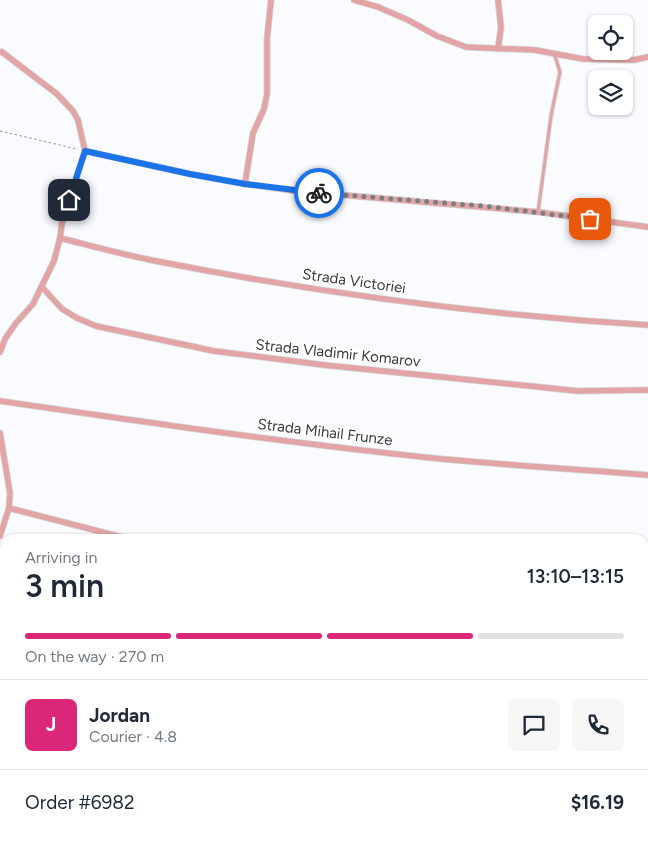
<!DOCTYPE html>
<html lang="en">
<head>
<meta charset="utf-8">
<style>
  :root { --surface:#fff; --page:#f6f6f7; --text:#1f2937; --muted:#747a83; --line:#e0e1e3; --accent:#db2777 }
  body { margin:0; font-family:Figtree,sans-serif; background:var(--page); color:var(--text); height:100vh; display:flex; flex-direction:column; font-size:19px; white-space:nowrap }
  * { box-sizing:border-box; margin:0 }
  p { font-size:16px; color:var(--muted) }
  .icon { flex:none; width:28px; height:28px; fill:none; stroke:currentColor; stroke-width:2; stroke-linecap:round; stroke-linejoin:round }
  .map { position:relative; flex:1; overflow:hidden }
  .side { position:absolute; left:0px; top:534px; width:649px; height:311px; display:flex; flex-direction:column; background:var(--surface); border-radius:15px 15px 0 0; box-shadow:0 1px 4px #0004 }
  .side>* { flex:none }
  .fabs { position:absolute; left:588px; top:15px; display:grid; gap:10px }
  .fabs a { display:grid; place-items:center; width:45px; height:45px; border-radius:8px; background:var(--surface); box-shadow:0 1px 4px #0004; font-size:25px }
  .pin { position:absolute; display:grid; place-items:center; width:42px; height:42px; color:#fff; margin:-21px; border-radius:10px; box-shadow:0 2px 8px #0006 }
  .courier { position:absolute; display:grid; place-items:center; width:50px; height:50px; margin:-25px; border:4px solid #1a73e8; border-radius:50%; background:#fff; color:#222; box-shadow:0 1px 6px #0007 }
  .overview em { font-style:normal; font-weight:600 }
  .overview div { display:flex; flex-direction:column-reverse }
  .overview { display:flex; align-items:center; justify-content:space-between; height:85px; padding:0 25px }
  h1 { font-size:32px; font-weight:600; line-height:38px }
  .bar { display:grid; grid-template-columns:repeat(4,1fr); gap:8px 5px; align-content:center; height:60px; padding:0 25px }
  .bar i { height:6px; border-radius:4px; background:var(--line) }
  .bar .on { background:var(--accent) }
  .bar p { grid-column:span 4 }
  .line { display:flex; align-items:center; gap:12px; padding:0 25px; border-top:1px solid var(--line) }
  .line div { flex:1 }
  .round { display:grid; place-items:center; flex:none; width:52px; height:52px; border-radius:8px; background:var(--page) }
  .map>svg:first-child { display:block }
</style>
</head>
<body>
<div class="map">
<svg width="648" height="844" viewBox="0 0 648 844">
  <rect width="100%" height="100%" fill="#fafbfe"/>
  <!-- building -->
  <g fill="#ccc9c5" stroke="#969490">
    <rect x="644" y="605" width="4" height="22"/>
    <rect x="644" y="638" width="4" height="65"/>
    <path d="M644 721H648V737L644 736Z"/>
    <path d="M47 840H64L63 844H46Z"/>
  </g>
  <g fill="none" stroke-linecap="round" stroke-linejoin="round">
    <defs>
      <path id="lane" d="M538 212 551 116 560 72 554 53"/>
      <g id="street">
        <path d="M354 0 378 7 408 20 437 36 466 47 535 50 583 59 634 60 648 57"/>
        <path d="M498 0 501 27 498 49"/>
        <path d="M85 151 190 174 245 184 296 191 538 212 648 227"/>
        <path d="M245 184 253 133 264 109 267 94V39L271 0"/>
        <path d="M60 238C92 246 124 255 156 261 318 293 483 315 648 325"/>
        <path d="M42 287 62 309 77 318 96 326 214 351 324 365 578 391 648 390"/>
        <path d="M0 352 5 339 16 323 33 304 54 261 60 238 62 223 85 151 78 120 73 111 57 94 2 52"/>
        <path d="M0 401C144 422 288 443 432 458 504 465 576 469 648 475"/>
        <path d="M0 433 10 493 9 508 0 536"/>
        <path d="M9 508 129 539"/>
        <path d="M644 599H648"/>
        <path d="M0 613 5 614"/>
        <path d="M0 683H5"/>
        <path d="M0 741 5 742"/>
        <path d="M644 753H648"/>
        <path d="M174 842 191 844"/>
        <path d="M34 844 35 840"/>
        <path d="M104 844V840"/>
        <path d="M482 844 483 840"/>
        <path d="M607 844 608 840"/>
      </g>
    </defs>
    <!-- lane casing -->
    <use href="#lane" stroke="#d7d8db" stroke-width="4.5"/>
    <!-- street casing -->
    <use href="#street" stroke="#d7d8db" stroke-width="7"/>
    <!-- path -->
    <path stroke="#929396" stroke-width="1" stroke-dasharray="2.5 2.5" stroke-linecap="butt" d="M0 131 77 149"/>
    <!-- lane -->
    <use href="#lane" stroke="#e2a4a5" stroke-width="3"/>
    <!-- street -->
    <use href="#street" stroke="#e2a4a5" stroke-width="5.5"/>
  </g>
  <g fill="none" stroke-linecap="round" stroke-linejoin="round">
    <!-- done -->
    <path stroke="#7d7e80" stroke-width="5" stroke-dasharray="0 9" d="M319 193 483 206 590 219"/>
    <!-- route -->
    <path stroke="#1a73e8" stroke-width="6" d="M69 200 85 151 190 174 245 184 319 193"/>
  </g>
  <g text-anchor="middle" stroke-width="4" stroke-linejoin="round" paint-order="stroke">
    <!-- street labels -->
    <g font-size="15" fill="#393a3c" stroke="#fff">
      <text transform="translate(354 281) rotate(8)" y="5">Strada Victoriei</text>
      <text transform="translate(338 353) rotate(6)" y="5">Strada Vladimir Komarov</text>
      <text transform="translate(325 432) rotate(7)" y="5">Strada Mihail Frunze</text>
    </g>
  </g>
</svg>
<div class="fabs">
<a><svg class="icon" aria-label="locate" viewBox="0 0 24 24"><circle cx="12" cy="12" r="6"/><path d="M12 2v4M12 18v4M2 12h4M18 12h4"/></svg></a>
<a><svg class="icon" aria-label="layers" viewBox="0 0 24 24"><path d="M12 4l9 5-9 5-9-5zM3 14l9 5 9-5"/></svg></a>
</div>
<div class="pin" style="left:590px;top:219px;background:#ea580c"><svg class="icon" aria-label="bag" viewBox="0 0 24 24"><path d="M5 8h14l-1 12H6zM9 8a3 3 0 0 1 6 0"/></svg></div>
<div class="pin" style="left:69px;top:200px;background:#1f2937"><svg class="icon" aria-label="home" viewBox="0 0 24 24"><path d="M3 11l9-7 9 7M6 9v11h12V9"/></svg></div>
<div class="courier" style="left:319px;top:193px"><svg class="icon" aria-label="bike" viewBox="0 0 24 24"><circle cx="6" cy="16" r="4"/><circle cx="18" cy="16" r="4"/><path d="M6 16l4-8h5l3 8M10 8l3 8H6M13 5h3"/></svg></div>
<section class="side">
<div class="overview"><div><h1>3 min</h1><p>Arriving in</p></div><em>13:10–13:15</em></div>
<div class="bar"><i class="on"></i><i class="on"></i><i class="on"></i><i></i><p>On the way · 270 m</p></div>
<div class="line" style="height:90px"><b class="round" style="background:var(--accent);color:#fff">J</b><div><b>Jordan</b><p>Courier · 4.8</p></div><a class="round"><svg class="icon" aria-label="chat" viewBox="0 0 24 24"><path d="M4 5h16v11H9l-5 4z"/></svg></a><a class="round"><svg class="icon" aria-label="phone" viewBox="0 0 24 24"><path d="M5 4h4l2 5-3 2q2 4 5 5l2-3 5 2v4C11 20 4 13 5 4z"/></svg></a></div>
<div class="line" style="height:65px"><div>Order #6982</div><b>$16.19</b></div>
</section>
</div>
</body>
</html>
